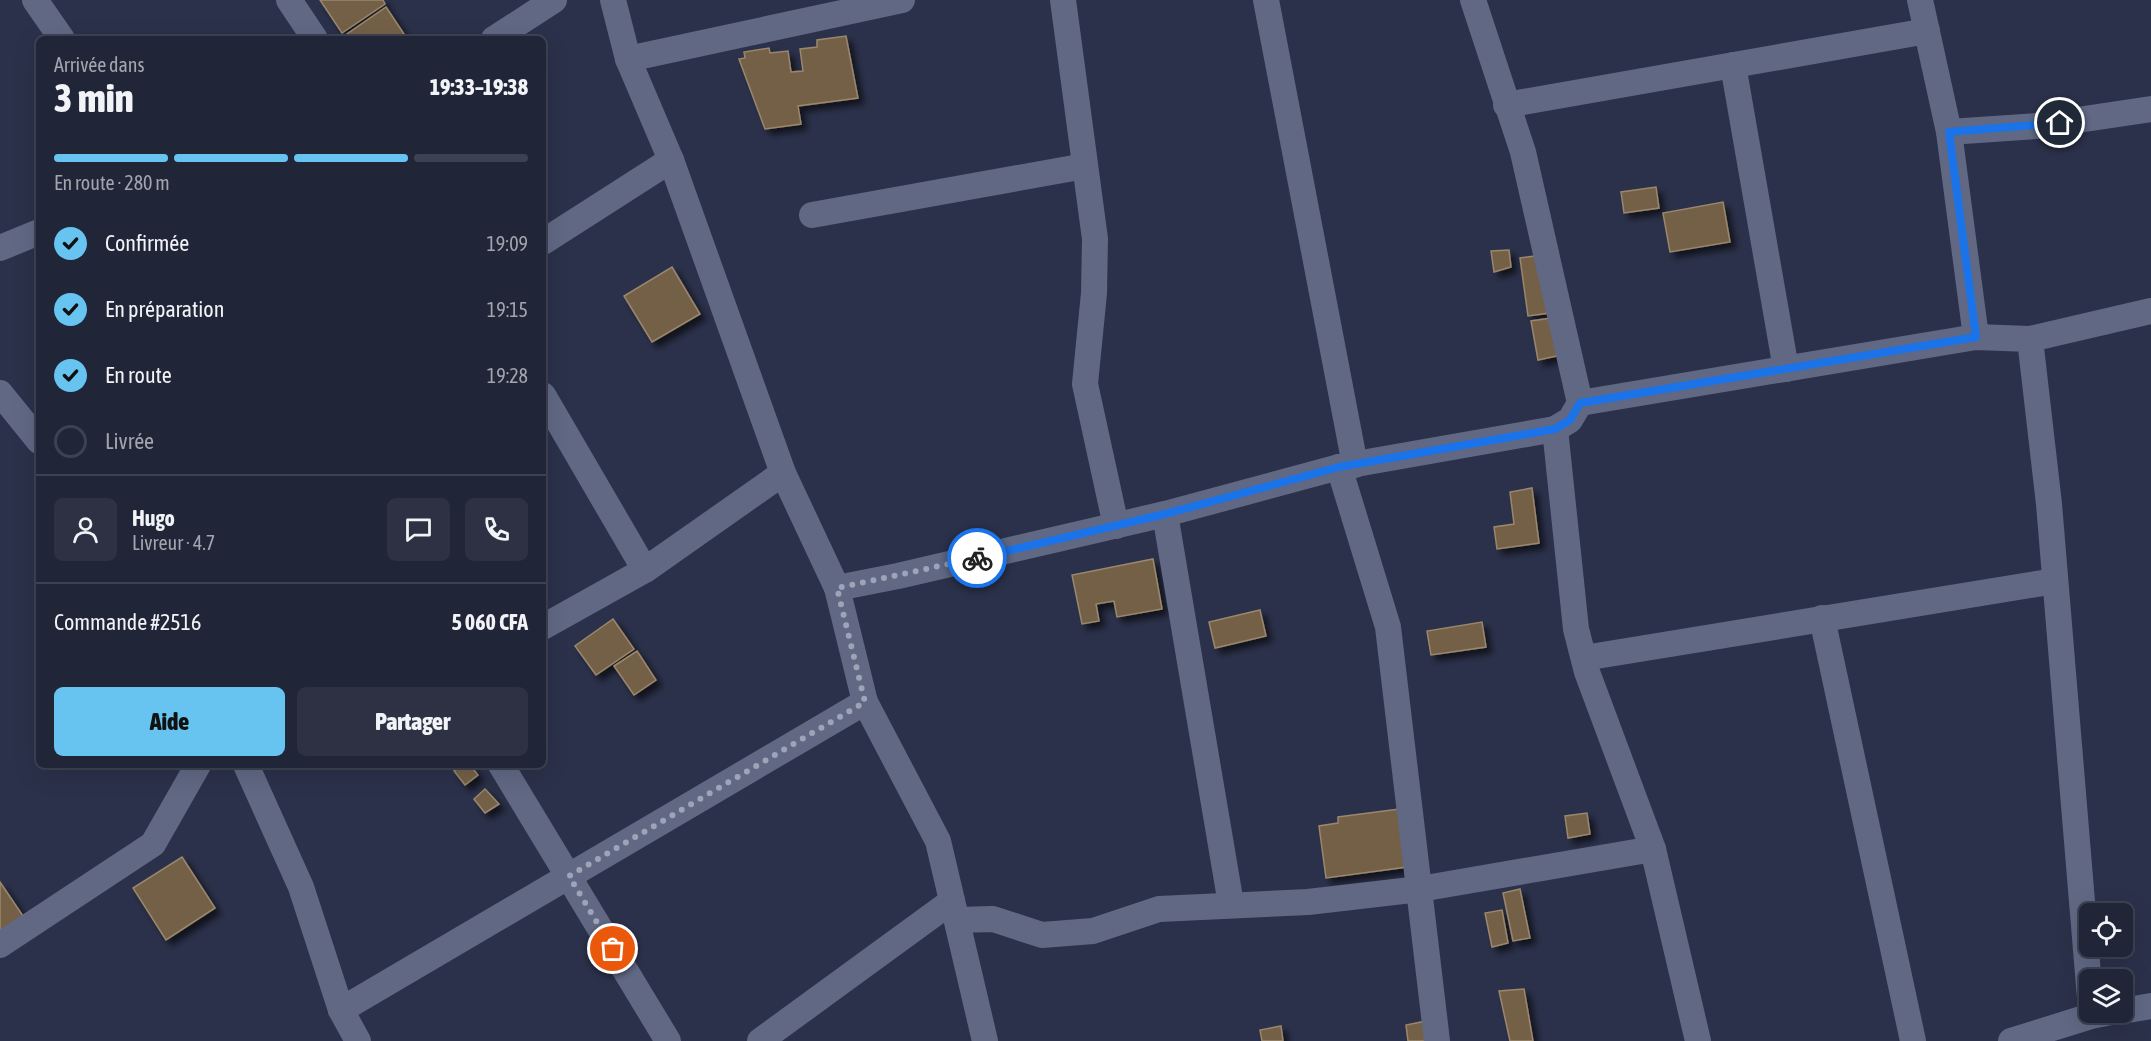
<!DOCTYPE html>
<html lang="fr">
<head>
<meta charset="utf-8">
<style>
  :root { --surface:#202538; --page:#2d3143; --text:#f1f3f6; --muted:#a2a5ae; --line:#3d4253; --accent:#67c4f0 }
  body { margin:0; font-family:"Asap Condensed",sans-serif; background:var(--page); color:var(--text); height:100vh; display:flex; flex-direction:column; font-size:22px; white-space:nowrap }
  * { box-sizing:border-box; margin:0 }
  p { font-size:20px; color:var(--muted) }
  .icon { flex:none; width:33px; height:33px; fill:none; stroke:currentColor; stroke-width:2; stroke-linecap:round; stroke-linejoin:round }
  .map { position:relative; flex:1; overflow:hidden }
  .sheet { position:absolute; left:36px; top:36px; width:510px; height:732px; display:flex; flex-direction:column; background:var(--surface); border-radius:9px; box-shadow:0 6px 24px #0002,0 0 0 2px var(--line) }
  .sheet>* { flex:none }
  .controls { position:absolute; left:2079px; top:903px; display:grid; gap:12px }
  .controls a { display:grid; place-items:center; width:54px; height:54px; border-radius:9px; background:var(--surface); box-shadow:0 6px 24px #0002,0 0 0 2px var(--line); font-size:30px }
  .pin { position:absolute; display:grid; place-items:center; width:51px; height:51px; color:#fff; margin:-26px; border:3px solid #fff; border-radius:50%; box-shadow:0 2px 6px #0007 }
  .courier { position:absolute; display:grid; place-items:center; width:60px; height:60px; margin:-30px; border:4px solid #1a73e8; border-radius:50%; background:#fff; color:#222; box-shadow:0 2px 8px #0007 }
  .head em { font-style:normal; font-weight:800 }
  .head div { display:flex; flex-direction:column-reverse }
  .head { display:flex; align-items:center; justify-content:space-between; height:102px; padding:0 18px }
  h1 { font-size:39px; font-weight:800; line-height:45px }
  .bar { display:grid; grid-template-columns:repeat(4,1fr); gap:9px 6px; align-content:center; height:72px; padding:0 18px }
  .bar i { height:8px; border-radius:4px; background:var(--line) }
  .bar .active { background:var(--accent) }
  .bar p { grid-column:span 4 }
  .line { display:flex; align-items:center; gap:15px; padding:0 18px; border-top:2px solid var(--line) }
  .line div { flex:1 }
  .round { display:grid; place-items:center; flex:none; width:63px; height:63px; border-radius:9px; background:var(--page) }
  ol { padding:0 18px; list-style:none }
  li { display:flex; align-items:center; gap:18px; height:66px }
  li p { margin-inline-start:auto }
  li .icon { padding:6px; border-radius:50%; background:var(--accent); color:#111; stroke-width:4 }
  li:last-child { color:var(--muted) }
  li i { width:33px; height:33px; border:3px solid var(--line); border-radius:50% }
  .action { display:flex; gap:12px; margin-top:auto; padding:12px 18px }
  .action a { flex:1; height:69px; border-radius:9px; background:var(--accent); color:#111; font-size:24px; font-weight:800; line-height:69px; text-align:center }
  .action a+a { background:var(--page); color:var(--text) }
  .map>svg:first-child { display:block }
</style>
</head>
<body>
<div class="map">
<svg width="2151" height="1041" viewBox="0 0 2151 1041">
  <defs>
    <filter id="shadow"><feDropShadow dx="5.5" dy="5.5" stdDeviation="3" flood-color="#0009"/></filter>
  </defs>
  <rect width="100%" height="100%" fill="#2b314a"/>
  <!-- building -->
  <g fill="#736147" stroke="#9a876c" stroke-width="1.5" filter="url(#shadow)">
    <path d="M320 0H383L385 4 342 33Z"/>
    <path d="M386 7 406 37 403 39H350L347 34Z"/>
    <path d="M846 36 858 98 798 106 801 124 765 129 739 59 745 58 744 52 769 48 770 53 788 51 791 72 803 71 800 49 817 47V40Z"/>
    <path d="M1656 187 1659 208 1624 213 1621 192Z"/>
    <path d="M1723 202 1730 242 1670 252 1663 213Z"/>
    <path d="M1509 250 1511 267 1494 272 1491 251Z"/>
    <path d="M1542 255 1550 313 1528 316 1520 258Z"/>
    <path d="M672 267 700 314 652 342 624 296Z"/>
    <path d="M1551 318 1557 356 1538 360 1531 321Z"/>
    <path d="M1532 488 1539 543 1497 549 1494 527 1514 524 1510 492Z"/>
    <path d="M1153 559 1162 609 1117 617 1114 601 1096 604 1099 621 1082 624 1072 575Z"/>
    <path d="M1260 610 1266 636 1215 648 1209 622Z"/>
    <path d="M613 619 634 649 596 675 575 646Z"/>
    <path d="M1482 622 1486 647 1431 655 1427 631Z"/>
    <path d="M637 651 656 680 634 695 614 666Z"/>
    <path d="M462 765H470L478 775 465 785 454 771Z"/>
    <path d="M485 789 499 804 485 813 474 799Z"/>
    <path d="M1399 809 1407 867 1326 878 1319 826 1338 823V817Z"/>
    <path d="M1587 813 1590 834 1568 838 1565 816Z"/>
    <path d="M182 857 215 908 166 940 133 888Z"/>
    <path d="M0 882 23 916 0 932Z"/>
    <path d="M1520 889 1530 938 1513 941 1503 893Z"/>
    <path d="M1502 910 1508 943 1492 947 1485 913Z"/>
    <path d="M1524 989 1533 1041H1510L1499 991Z"/>
    <path d="M1426 1021 1429 1041H1408L1406 1025Z"/>
    <path d="M1281 1026 1283 1041H1262L1260 1030Z"/>
  </g>
  <g fill="none" stroke-linecap="round" stroke-linejoin="round">
    <!-- street -->
    <g stroke="#606884" stroke-width="26">
      <path d="M35 0 62 39"/>
      <path d="M289 0 315 39"/>
      <path d="M1063 0 1095 239 1094 293 1085 384 1116 526"/>
      <path d="M1266 0 1355 465"/>
      <path d="M1920 0 1949 132 2037 126 2151 109"/>
      <path d="M494 39 554 0"/>
      <path d="M628 59 902 0"/>
      <path d="M1733 65 1786 369"/>
      <path d="M1506 105 1927 31"/>
      <path d="M1949 132 1976 337"/>
      <path d="M812 215 1085 166"/>
      <path d="M543 242 671 160"/>
      <path d="M0 248 39 232"/>
      <path d="M0 393 39 441"/>
      <path d="M543 395 645 570 783 473"/>
      <path d="M1580 403 1976 337 2030 339"/>
      <path d="M1555 429 1576 629 1587 672 1653 849"/>
      <path d="M1339 467 1388 627 1437 1041"/>
      <path d="M1165 514 1231 904"/>
      <path d="M837 588 898 576 1165 514 1339 467 1555 429 1570 420 1580 403 1523 152 1473 0"/>
      <path d="M1822 618 1913 1041"/>
      <path d="M543 627 645 570"/>
      <path d="M1584 658 2055 581"/>
      <path d="M865 702 938 841 985 1041"/>
      <path d="M246 765 301 887 341 1010 358 1041"/>
      <path d="M501 765 668 1041"/>
      <path d="M957 920 993 919 1042 935 1093 931 1159 909 1308 902 1420 889 1653 849 1698 1041"/>
      <path d="M0 945 153 844 198 765"/>
      <path d="M2090 998 2049 504 2030 339 2151 311"/>
      <path d="M341 1010 865 702 837 588 783 473 671 160 628 59 613 0"/>
      <path d="M2122 1011 2151 1006"/>
      <path d="M760 1041 952 901"/>
      <path d="M2011 1041 2091 1016 2111 1012"/>
    </g>
  </g>
  <g fill="none" stroke-linecap="round" stroke-linejoin="round">
    <!-- done -->
    <path stroke="#9fa3b7" stroke-width="6" stroke-dasharray="0 10.8" d="M613 949 569 876 865 702 837 588 977 558"/>
    <!-- route -->
    <path stroke="#1a73e8" stroke-width="8" d="M977 558 1165 514 1339 467 1555 429 1570 420 1580 403 1976 337 1949 132 2060 123"/>
  </g>
</svg>
<div class="controls">
<a><svg class="icon" aria-label="locate" viewBox="0 0 24 24"><circle cx="12" cy="12" r="6"/><path d="M12 2v4M12 18v4M2 12h4M18 12h4"/></svg></a>
<a><svg class="icon" aria-label="layers" viewBox="0 0 24 24"><path d="M12 4l9 5-9 5-9-5zM3 14l9 5 9-5"/></svg></a>
</div>
<div class="pin" style="left:613px;top:949px;background:#ea580c"><svg class="icon" aria-label="bag" viewBox="0 0 24 24"><path d="M5 8h14l-1 12H6zM9 8a3 3 0 0 1 6 0"/></svg></div>
<div class="pin" style="left:2060px;top:123px;background:#1f2937"><svg class="icon" aria-label="home" viewBox="0 0 24 24"><path d="M3 11l9-7 9 7M6 9v11h12V9"/></svg></div>
<div class="courier" style="left:977px;top:558px"><svg class="icon" aria-label="bike" viewBox="0 0 24 24"><circle cx="6" cy="16" r="4"/><circle cx="18" cy="16" r="4"/><path d="M6 16l4-8h5l3 8M10 8l3 8H6M13 5h3"/></svg></div>
<section class="sheet">
<div class="head"><div><h1>3 min</h1><p>Arrivée dans</p></div><em>19:33–19:38</em></div>
<div class="bar"><i class="active"></i><i class="active"></i><i class="active"></i><i></i><p>En route · 280 m</p></div>
<ol>
<li><svg class="icon" aria-label="check" viewBox="0 0 24 24"><path d="M5 12l5 5 9-10"/></svg>Confirmée<p>19:09</p></li>
<li><svg class="icon" aria-label="check" viewBox="0 0 24 24"><path d="M5 12l5 5 9-10"/></svg>En préparation<p>19:15</p></li>
<li><svg class="icon" aria-label="check" viewBox="0 0 24 24"><path d="M5 12l5 5 9-10"/></svg>En route<p>19:28</p></li>
<li><i></i>Livrée</li>
</ol>
<div class="line" style="height:108px"><a class="round"><svg class="icon" aria-label="person" viewBox="0 0 24 24"><circle cx="12" cy="8" r="4"/><path d="M4 21q1-7 8-7t8 7"/></svg></a><div><b>Hugo</b><p>Livreur · 4.7</p></div><a class="round"><svg class="icon" aria-label="chat" viewBox="0 0 24 24"><path d="M4 5h16v11H9l-5 4z"/></svg></a><a class="round"><svg class="icon" aria-label="phone" viewBox="0 0 24 24"><path d="M5 4h4l2 5-3 2q2 4 5 5l2-3 5 2v4C11 20 4 13 5 4z"/></svg></a></div>
<div class="line" style="height:78px"><div>Commande #2516</div><b>5 060 CFA</b></div>
<div class="action"><a>Aide</a><a>Partager</a></div>
</section>
</div>
</body>
</html>
